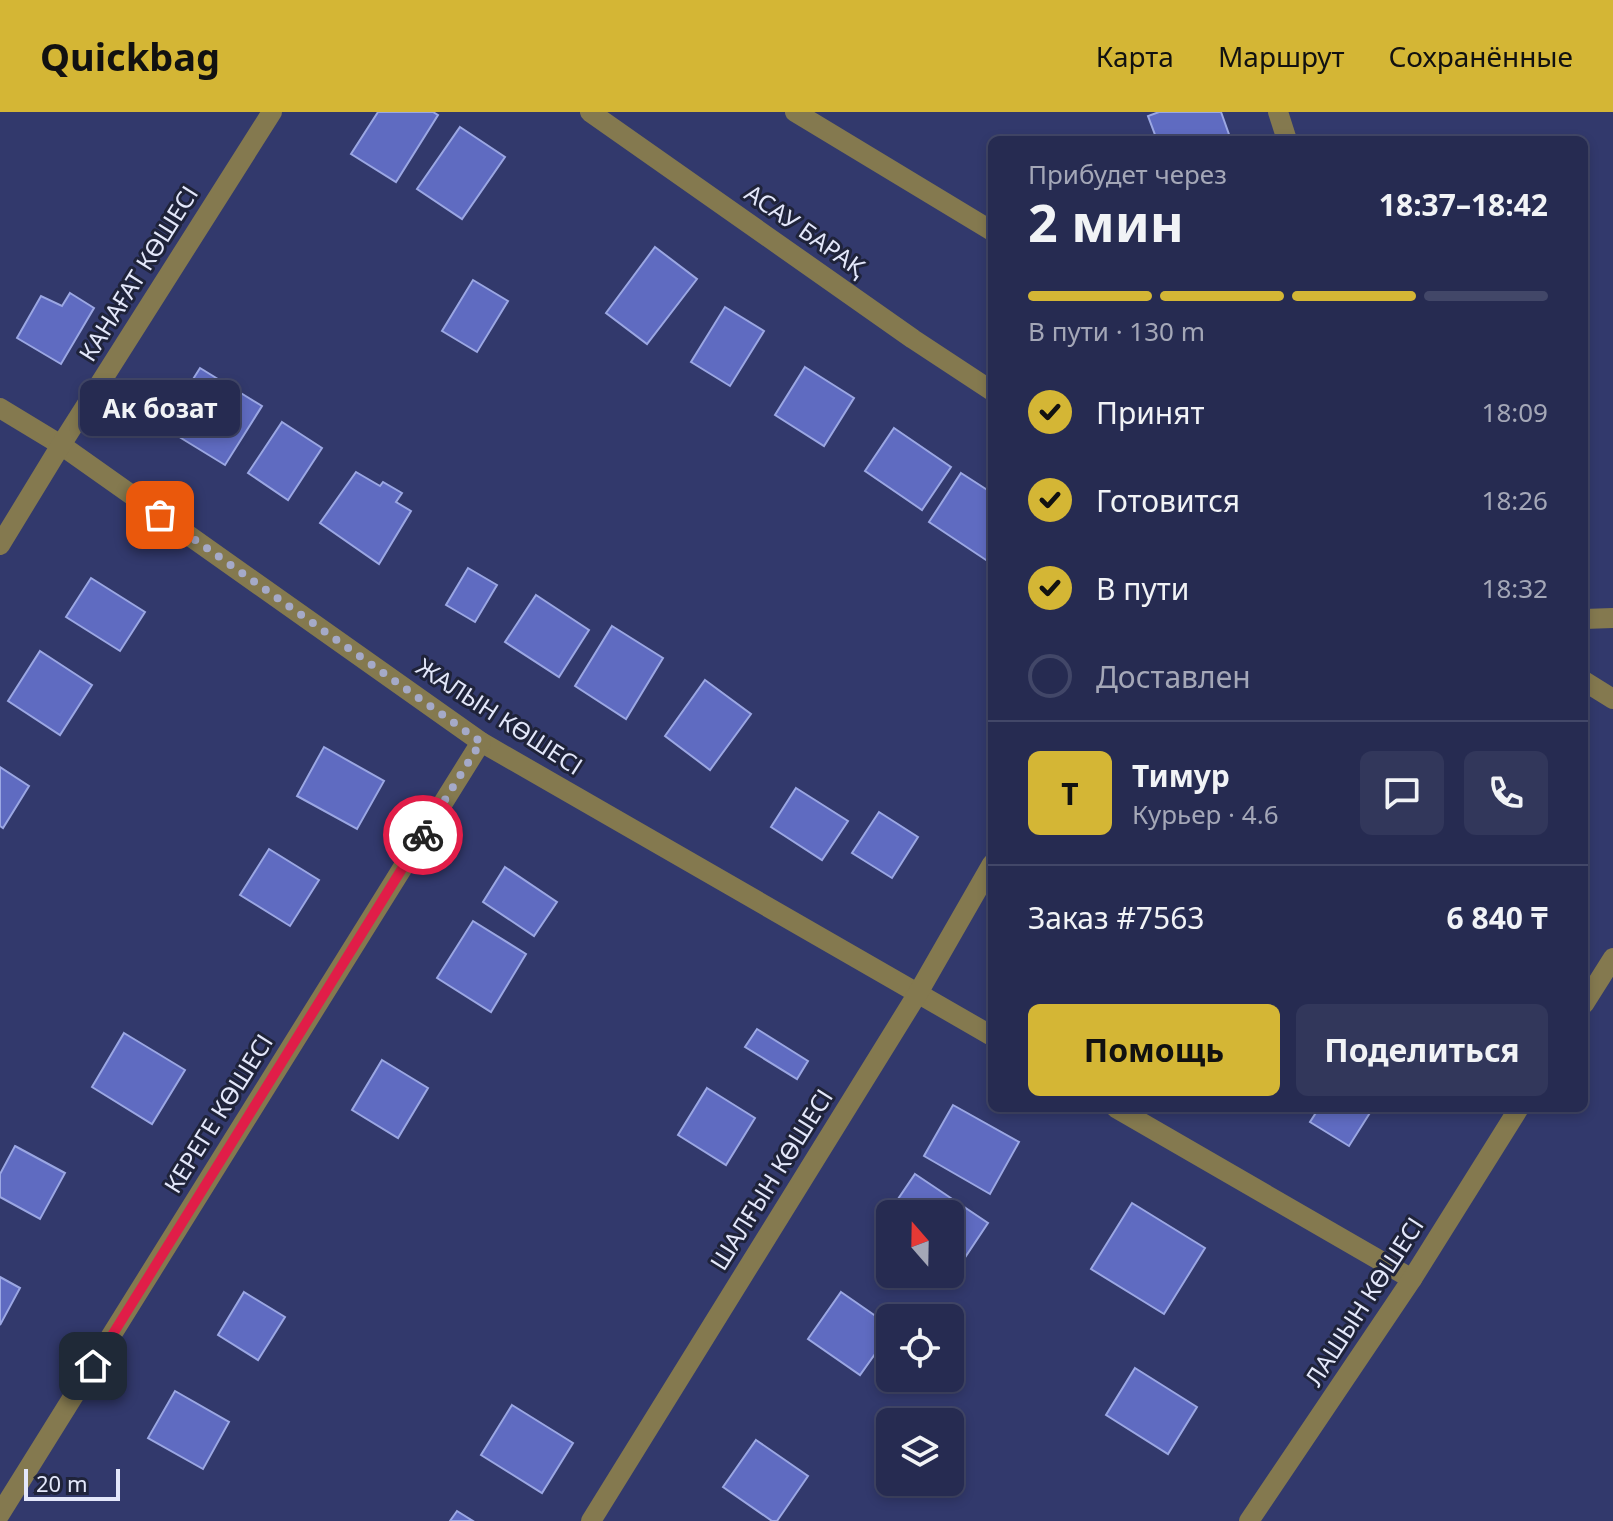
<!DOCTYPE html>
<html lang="ru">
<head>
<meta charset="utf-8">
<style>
  :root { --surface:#262b51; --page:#32375b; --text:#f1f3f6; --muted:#a4a7b7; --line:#424768; --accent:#d4b635 }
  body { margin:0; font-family:"Noto Sans",sans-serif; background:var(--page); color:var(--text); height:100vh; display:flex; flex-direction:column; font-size:30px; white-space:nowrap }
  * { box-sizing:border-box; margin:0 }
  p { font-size:26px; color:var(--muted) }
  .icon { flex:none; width:44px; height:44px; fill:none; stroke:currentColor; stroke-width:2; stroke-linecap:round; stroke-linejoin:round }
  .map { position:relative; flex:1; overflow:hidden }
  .side { position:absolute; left:988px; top:24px; width:600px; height:976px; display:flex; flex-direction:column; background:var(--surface); border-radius:12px; box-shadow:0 4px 12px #0003,0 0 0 2px var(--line) }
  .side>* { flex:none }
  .needle { width:52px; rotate:340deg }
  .tools { position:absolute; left:876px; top:1088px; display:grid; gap:16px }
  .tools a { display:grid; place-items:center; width:88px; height:88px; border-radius:12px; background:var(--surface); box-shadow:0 4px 12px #0003,0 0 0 2px var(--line); font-size:40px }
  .scale { position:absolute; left:24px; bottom:20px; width:96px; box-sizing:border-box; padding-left:8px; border:4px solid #e3e7fa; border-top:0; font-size:22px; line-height:28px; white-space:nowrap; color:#e3e7fa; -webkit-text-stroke:6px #1f233a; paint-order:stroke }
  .pin { position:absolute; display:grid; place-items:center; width:68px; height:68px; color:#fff; margin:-34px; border-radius:16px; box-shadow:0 4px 12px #0006 }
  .courier { position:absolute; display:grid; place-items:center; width:80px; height:80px; margin:-40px; border:6px solid #e11d48; border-radius:50%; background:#fff; color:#222; box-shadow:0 2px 10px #0007 }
  .bubble { position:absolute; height:56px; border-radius:12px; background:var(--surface); box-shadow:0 4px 12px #0003,0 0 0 2px var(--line); font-size:26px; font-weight:700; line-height:56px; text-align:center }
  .summary em { font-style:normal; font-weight:700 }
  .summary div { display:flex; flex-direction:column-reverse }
  .summary { display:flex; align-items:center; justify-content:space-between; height:136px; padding:0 40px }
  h1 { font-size:52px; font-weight:700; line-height:60px }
  .bar { display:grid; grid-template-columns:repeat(4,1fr); gap:12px 8px; align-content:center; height:96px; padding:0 40px }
  .bar i { height:10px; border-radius:6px; background:var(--line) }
  .bar .selected { background:var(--accent) }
  .bar p { grid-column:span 4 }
  .line { display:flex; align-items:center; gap:20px; padding:0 40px; border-top:2px solid var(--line) }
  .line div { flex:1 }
  .round { display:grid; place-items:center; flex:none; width:84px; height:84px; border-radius:12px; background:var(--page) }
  ol { padding:0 40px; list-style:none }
  li { display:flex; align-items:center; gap:24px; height:88px }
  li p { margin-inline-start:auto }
  li .icon { padding:8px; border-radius:50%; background:var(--accent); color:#111; stroke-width:4 }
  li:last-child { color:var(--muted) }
  li i { width:44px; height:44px; border:4px solid var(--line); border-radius:50% }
  .cta { display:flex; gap:16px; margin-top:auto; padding:16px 40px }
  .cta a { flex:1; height:92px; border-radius:12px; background:var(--accent); color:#111; font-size:32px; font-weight:700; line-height:92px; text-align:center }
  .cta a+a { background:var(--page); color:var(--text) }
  header { display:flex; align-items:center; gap:48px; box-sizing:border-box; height:112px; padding:0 40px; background:var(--accent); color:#111 }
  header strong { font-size:38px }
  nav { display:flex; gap:44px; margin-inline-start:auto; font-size:28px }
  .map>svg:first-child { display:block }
</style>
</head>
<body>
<header>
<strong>Quickbag</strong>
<nav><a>Карта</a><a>Маршрут</a><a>Сохранённые</a></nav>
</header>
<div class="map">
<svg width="1613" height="1409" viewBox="0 0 1613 1409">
  <rect width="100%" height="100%" fill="#32396c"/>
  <!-- building -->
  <g fill="#5f6bc1" stroke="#9ba7e3" stroke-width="2">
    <path d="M378 0H433L438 3 396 70 351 42Z"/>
    <path d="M1159 0H1221L1231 28H1157L1148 4Z"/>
    <path d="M460 15 505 45 462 107 417 77Z"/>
    <path d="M655 135 697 167 647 232 606 201Z"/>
    <path d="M473 168 508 189 477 240 442 219Z"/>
    <path d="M70 181 94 196 61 252 17 226 41 184 62 194Z"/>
    <path d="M725 195 764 219 730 274 691 250Z"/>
    <path d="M805 255 854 286 824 334 775 303Z"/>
    <path d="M200 256 262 294 225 353 163 315Z"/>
    <path d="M282 310 322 336 288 388 248 361Z"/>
    <path d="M894 316 951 355 922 398 865 359Z"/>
    <path d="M356 360 380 374 383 370 402 381 396 390 411 399 379 452 320 411Z"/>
    <path d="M961 361 992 381V452L929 410Z"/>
    <path d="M468 456 497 473 475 510 446 493Z"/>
    <path d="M91 466 145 500 120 539 66 505Z"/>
    <path d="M536 483 589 518 559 565 505 530Z"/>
    <path d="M612 514 663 546 626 607 575 574Z"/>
    <path d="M40 539 92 573 60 623 8 589Z"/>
    <path d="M705 568 751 602 710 658 665 624Z"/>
    <path d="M324 635 384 669 357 717 297 684Z"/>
    <path d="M0 655 29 674 3 716 0 714Z"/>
    <path d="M796 676 848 709 822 748 771 715Z"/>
    <path d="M879 700 918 725 892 766 852 741Z"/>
    <path d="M269 737 319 768 290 814 240 783Z"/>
    <path d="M505 755 557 790 534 824 483 790Z"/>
    <path d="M473 809 526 842 491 900 437 866Z"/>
    <path d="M757 917 808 949 797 967 745 935Z"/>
    <path d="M124 921 185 958 152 1012 92 975Z"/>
    <path d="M382 948 428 976 398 1026 352 998Z"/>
    <path d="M707 976 755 1006 726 1053 678 1023Z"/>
    <path d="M953 993 1019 1030 990 1082 924 1044Z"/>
    <path d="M1319 996H1373L1349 1034 1310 1010Z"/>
    <path d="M15 1034 65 1061 40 1107 0 1085V1062Z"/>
    <path d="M915 1062 988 1111 952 1165 947 1162H950V1102H890V1123L879 1115Z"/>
    <path d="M1132 1091 1205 1136 1164 1202 1091 1157Z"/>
    <path d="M0 1165 20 1176 0 1213Z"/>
    <path d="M244 1180 285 1205 258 1248 218 1223Z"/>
    <path d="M841 1180 890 1214V1221L860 1263 808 1227Z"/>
    <path d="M1135 1256 1197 1295 1168 1342 1106 1303Z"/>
    <path d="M175 1279 229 1310 203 1357 148 1326Z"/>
    <path d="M512 1293 573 1331 542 1381 481 1343Z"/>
    <path d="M756 1328 808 1364 777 1409H772L723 1375Z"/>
    <path d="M457 1399 473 1409H450Z"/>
  </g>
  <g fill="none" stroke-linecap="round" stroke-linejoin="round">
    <!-- minor -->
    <g stroke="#84794f" stroke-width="20">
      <path d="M590 0 913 227 992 279"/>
      <path d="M795 0 992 119"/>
      <path d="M1278 0 1287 28"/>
      <path d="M0 296 61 333 481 630 992 924"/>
      <path d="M0 433 61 333 272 0"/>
      <path d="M1584 507 1613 506"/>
      <path d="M1584 569 1613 587"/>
      <path d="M1584 892 1613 846"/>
      <path d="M1116 996 1412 1167"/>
      <path d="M0 1402 481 630"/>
      <path d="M591 1409 918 881 992 752"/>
      <path d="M1249 1409 1412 1167 1519 996"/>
    </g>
  </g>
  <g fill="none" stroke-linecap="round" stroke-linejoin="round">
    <!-- done -->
    <path stroke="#a5aac8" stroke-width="8" stroke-dasharray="0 14.4" d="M160 403 481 630 423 723"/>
    <!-- route -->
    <path stroke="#e11d48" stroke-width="10" d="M93 1254 423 723"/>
  </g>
  <g text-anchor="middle" stroke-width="6" stroke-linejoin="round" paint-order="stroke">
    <!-- street labels -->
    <g font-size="24" fill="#e3e7fa" stroke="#1f233a">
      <text transform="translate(805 119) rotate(35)" y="8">АСАУ БАРАҚ</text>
      <text transform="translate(139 162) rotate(-58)" y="8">КАНАҒАТ КӨШЕСІ</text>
      <text transform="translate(499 605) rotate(33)" y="8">ЖАЛЫН КӨШЕСІ</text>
      <text transform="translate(219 1002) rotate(-58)" y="8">КЕРЕГЕ КӨШЕСІ</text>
      <text transform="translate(772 1068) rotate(-58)" y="8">ШАЛҒЫН КӨШЕСІ</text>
      <text transform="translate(1365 1190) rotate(-57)" y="8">ЛАШЫН КӨШЕСІ</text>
    </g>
  </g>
</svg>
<div class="tools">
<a><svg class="needle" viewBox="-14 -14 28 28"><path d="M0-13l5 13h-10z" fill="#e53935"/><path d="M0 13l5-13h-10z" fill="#a4a7b7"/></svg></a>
<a><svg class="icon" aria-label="locate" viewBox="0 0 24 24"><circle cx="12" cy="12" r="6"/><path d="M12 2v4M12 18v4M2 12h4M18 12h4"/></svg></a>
<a><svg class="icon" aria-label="layers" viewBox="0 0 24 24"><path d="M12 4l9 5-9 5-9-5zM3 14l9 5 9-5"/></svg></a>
</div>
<div class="scale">20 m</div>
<div class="pin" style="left:160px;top:403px;background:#ea580c"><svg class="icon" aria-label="bag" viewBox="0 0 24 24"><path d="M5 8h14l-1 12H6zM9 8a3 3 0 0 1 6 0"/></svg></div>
<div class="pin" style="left:93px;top:1254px;background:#1f2937"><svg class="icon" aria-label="home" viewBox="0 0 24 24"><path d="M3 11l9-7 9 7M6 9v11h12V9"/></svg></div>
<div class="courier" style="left:423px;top:723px"><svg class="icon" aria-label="bike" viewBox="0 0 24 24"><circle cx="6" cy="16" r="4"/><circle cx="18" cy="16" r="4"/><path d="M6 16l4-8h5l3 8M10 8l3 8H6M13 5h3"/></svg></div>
<div class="bubble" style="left:80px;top:268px;width:160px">Ак бозат</div>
<section class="side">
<div class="summary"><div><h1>2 мин</h1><p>Прибудет через</p></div><em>18:37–18:42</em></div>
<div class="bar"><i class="selected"></i><i class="selected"></i><i class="selected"></i><i></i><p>В пути · 130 m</p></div>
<ol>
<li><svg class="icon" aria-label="check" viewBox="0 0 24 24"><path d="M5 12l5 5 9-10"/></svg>Принят<p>18:09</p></li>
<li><svg class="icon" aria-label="check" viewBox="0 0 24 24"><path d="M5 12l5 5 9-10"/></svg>Готовится<p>18:26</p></li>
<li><svg class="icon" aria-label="check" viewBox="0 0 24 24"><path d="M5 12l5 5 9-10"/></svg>В пути<p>18:32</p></li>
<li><i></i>Доставлен</li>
</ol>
<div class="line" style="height:144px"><b class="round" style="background:var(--accent);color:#111">Т</b><div><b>Тимур</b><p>Курьер · 4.6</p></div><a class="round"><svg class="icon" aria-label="chat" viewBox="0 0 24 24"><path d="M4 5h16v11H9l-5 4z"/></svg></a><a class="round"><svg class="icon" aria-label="phone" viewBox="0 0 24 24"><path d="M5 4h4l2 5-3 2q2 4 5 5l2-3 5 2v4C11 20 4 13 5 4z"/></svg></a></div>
<div class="line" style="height:104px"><div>Заказ #7563</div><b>6 840 ₸</b></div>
<div class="cta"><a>Помощь</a><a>Поделиться</a></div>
</section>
</div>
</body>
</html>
